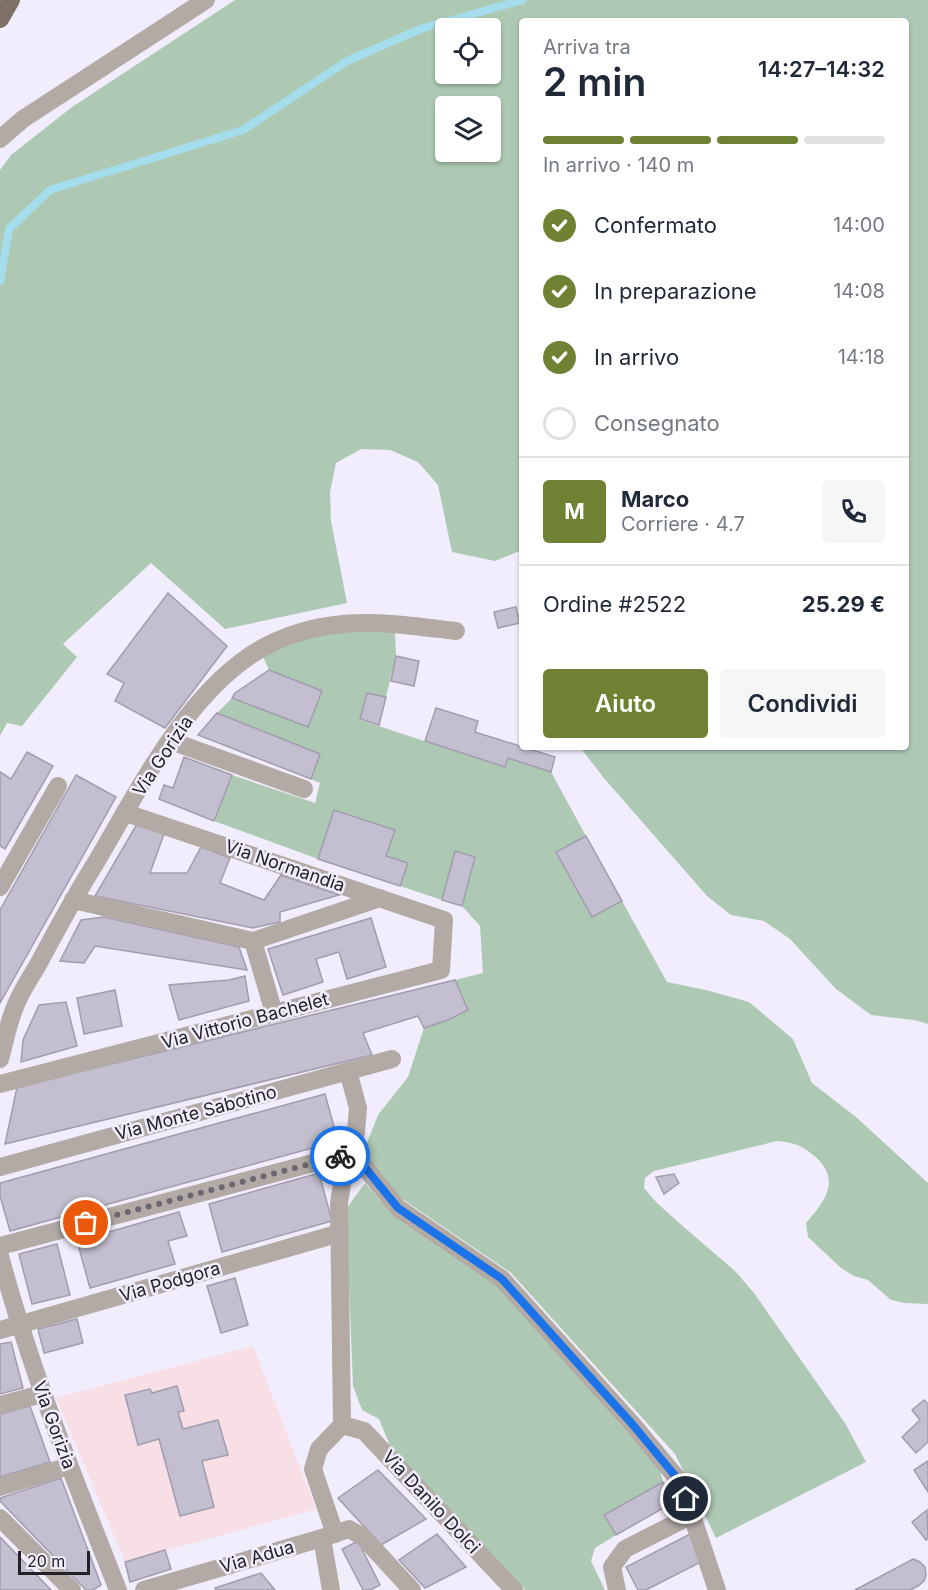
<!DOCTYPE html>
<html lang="it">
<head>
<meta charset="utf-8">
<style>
  :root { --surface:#fff; --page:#f6f6f7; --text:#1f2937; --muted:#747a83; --line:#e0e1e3; --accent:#6f8233 }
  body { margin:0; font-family:Inter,sans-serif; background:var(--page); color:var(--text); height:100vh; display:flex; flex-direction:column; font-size:22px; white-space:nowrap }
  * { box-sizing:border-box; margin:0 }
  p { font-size:20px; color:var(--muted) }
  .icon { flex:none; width:33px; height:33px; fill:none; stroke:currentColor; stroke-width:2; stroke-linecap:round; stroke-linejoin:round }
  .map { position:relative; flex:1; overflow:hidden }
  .panel { position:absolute; left:519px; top:18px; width:390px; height:732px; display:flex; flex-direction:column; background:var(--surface); border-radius:6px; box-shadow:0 2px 4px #0004 }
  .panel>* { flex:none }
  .controls { position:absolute; left:435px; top:18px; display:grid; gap:12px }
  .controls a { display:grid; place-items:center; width:66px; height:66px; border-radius:6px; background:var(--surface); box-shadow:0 2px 4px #0004; font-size:30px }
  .scale { position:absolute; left:18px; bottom:15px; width:72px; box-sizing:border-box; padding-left:6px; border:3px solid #232127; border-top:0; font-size:16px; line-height:21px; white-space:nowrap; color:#232127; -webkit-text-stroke:4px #f2edfd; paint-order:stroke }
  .pin { position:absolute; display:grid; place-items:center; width:51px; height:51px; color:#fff; margin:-26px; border:3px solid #fff; border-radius:50%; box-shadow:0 2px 6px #0007 }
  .courier { position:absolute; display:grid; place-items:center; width:60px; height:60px; margin:-30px; border:4px solid #1a73e8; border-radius:50%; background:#fff; color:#222; box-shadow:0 2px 8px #0007 }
  .headline em { font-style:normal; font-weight:600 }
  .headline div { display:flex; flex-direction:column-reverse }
  .headline { display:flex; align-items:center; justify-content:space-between; height:102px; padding:0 24px }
  h1 { font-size:39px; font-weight:600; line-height:45px }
  .bar { display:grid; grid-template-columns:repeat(4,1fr); gap:9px 6px; align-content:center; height:72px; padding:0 24px }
  .bar i { height:8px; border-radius:4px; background:var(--line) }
  .bar .selected { background:var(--accent) }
  .bar p { grid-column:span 4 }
  .line { display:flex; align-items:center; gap:15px; padding:0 24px; border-top:2px solid var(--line) }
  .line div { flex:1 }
  .round { display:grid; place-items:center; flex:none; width:63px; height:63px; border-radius:6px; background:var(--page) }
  ol { padding:0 24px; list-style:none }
  li { display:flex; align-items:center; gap:18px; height:66px }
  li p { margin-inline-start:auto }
  li .icon { padding:6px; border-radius:50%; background:var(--accent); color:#fff; stroke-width:4 }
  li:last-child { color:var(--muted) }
  li i { width:33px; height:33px; border:3px solid var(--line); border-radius:50% }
  .button { display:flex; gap:12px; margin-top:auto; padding:12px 24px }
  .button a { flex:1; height:69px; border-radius:6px; background:var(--accent); color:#fff; font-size:24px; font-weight:600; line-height:69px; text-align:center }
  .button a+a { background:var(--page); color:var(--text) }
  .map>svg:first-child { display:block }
</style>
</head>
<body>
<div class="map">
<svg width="928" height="1590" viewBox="0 0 928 1590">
  <rect width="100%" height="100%" fill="#f2edfd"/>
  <!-- education -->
  <path fill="#f8dee5" d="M253 1346 316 1509 125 1562 56 1398Z"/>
  <!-- green -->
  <g fill="#adc9b3" fill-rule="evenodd">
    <path d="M235 0H928V1024L914 1020 871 1015 836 989 790 939 764 921 731 915 707 896 603 777 580 747H906V21H522V550L495 561 452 552 438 485 418 462 390 450 361 449 336 463 330 492 331 521 347 603 225 629 151 563 63 644 77 657 22 726 7 723 0 736V170L11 155 72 107ZM446 28H490V74H446ZM446 106H490V152H446Z"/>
    <path d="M363 630 395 632 396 656 386 697 367 693 360 720 504 767 508 758 551 772 586 836 556 852 592 917 622 901 667 982 706 990 749 1002 793 1039 812 1083 856 1117 928 1183V1304L905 1303 891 1300 868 1280 854 1276 841 1268 808 1237 806 1223C827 1199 842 1178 812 1154 801 1145 792 1142 777 1141L654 1171 645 1178 644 1188 657 1203 678 1222 735 1271 754 1293 845 1423 866 1462 716 1538 675 1454 511 1273 401 1198 363 1153 378 1115 408 1077 424 1028 448 1020 467 1010 455 980 483 973 480 926 462 906 475 857 455 852 442 900 400 886 407 863 386 856 394 830 334 810 318 859 214 821 232 775 315 803 320 783 311 779 319 754 217 713 232 698 308 727 322 691 269 670 263 657 282 647 314 634Z"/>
    <path d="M365 1183 391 1213 500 1286 660 1470 663 1482 604 1515 616 1535 595 1548 591 1561 605 1590H525L391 1448 379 1419 362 1410 353 1386 346 1209Z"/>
  </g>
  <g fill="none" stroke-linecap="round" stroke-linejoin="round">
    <!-- stream -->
    <path stroke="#a5ddec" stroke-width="8" d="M0 281 9 229 50 190 243 130 347 61 423 28 523 0"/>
  </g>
  <!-- building -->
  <g fill="#c3bed0" stroke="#a29dae" stroke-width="1.5">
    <path d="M168 593 227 646 165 728 115 701 124 683 107 674Z"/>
    <path d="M516 607 520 623 498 628 494 612Z"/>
    <path d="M396 656 419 661 414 686 391 681Z"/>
    <path d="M269 670 322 691 308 727 232 698 235 693Z"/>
    <path d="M367 693 386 697 379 725 360 719Z"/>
    <path d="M436 708 478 721 475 732 555 757 551 772 508 758 505 767 425 741Z"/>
    <path d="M217 713 320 754 311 779 198 735Z"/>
    <path d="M27 752 53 766 5 849 0 846V772L11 779Z"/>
    <path d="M184 757 232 775 214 821 159 799 164 785 173 788Z"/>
    <path d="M76 775 116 797 0 1003V910Z"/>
    <path d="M334 810 395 830 386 856 408 863 400 886 318 859Z"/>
    <path d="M137 824 164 834 150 873H187L201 847 230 858 220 883 264 900 281 875 339 895 280 912V922L253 928 95 896Z"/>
    <path d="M586 836 622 901 592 917 556 852Z"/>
    <path d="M455 851 475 857 462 906 442 900Z"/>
    <path d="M104 917 239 947 247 970 95 946 84 963 60 961 81 920Z"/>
    <path d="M371 918 386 967 347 979 339 952 316 959 323 982 283 995 268 949Z"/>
    <path d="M245 976 249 1001 179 1020 169 985 229 980Z"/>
    <path d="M455 980 468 1010 448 1020 424 1028 418 1016 363 1033 372 1055 5 1144 17 1087Z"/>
    <path d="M115 990 122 1026 84 1034 77 998Z"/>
    <path d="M66 1002 77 1046 21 1062 23 1040 39 1005Z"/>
    <path d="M325 1094 338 1141 10 1231 0 1196V1183Z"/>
    <path d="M319 1173 332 1221 222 1252 209 1204Z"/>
    <path d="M674 1174 679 1183 664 1194 656 1177Z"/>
    <path d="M179 1212 187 1236 168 1241 175 1264 90 1288 77 1241Z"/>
    <path d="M57 1244 70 1295 32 1304 19 1254Z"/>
    <path d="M235 1278 248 1325 221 1333 207 1286Z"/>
    <path d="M77 1319 83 1343 44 1353 38 1329Z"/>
    <path d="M11 1342 23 1388 0 1394V1344Z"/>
    <path d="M177 1386 184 1411 178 1412 183 1429 218 1420 228 1455 202 1461 214 1507 180 1516 159 1439 138 1445 125 1395 150 1389 152 1393Z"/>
    <path d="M924 1400 928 1404V1442L916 1453 902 1437 920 1420 912 1410Z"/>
    <path d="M30 1406 50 1462 0 1477V1414Z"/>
    <path d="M928 1461V1492L914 1470Z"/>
    <path d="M378 1470 426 1519 381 1545 338 1498Z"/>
    <path d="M61 1478 101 1585 93 1590H86L0 1501V1498Z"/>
    <path d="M663 1482 674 1502 616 1535 604 1515Z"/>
    <path d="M927 1510 928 1539 926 1540 912 1522Z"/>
    <path d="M437 1534 466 1567 425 1588 399 1560Z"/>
    <path d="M690 1534 701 1562 646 1590H638L626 1567Z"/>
    <path d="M0 1537 51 1590H0Z"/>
    <path d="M358 1541 380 1585 370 1590H363L342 1549Z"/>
    <path d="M165 1550 171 1569 130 1582 125 1562Z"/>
    <path d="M913 1559 920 1562 925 1567 926 1575 924 1581 918 1586 910 1590H855Z"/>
    <path d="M261 1573 275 1590H216L215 1588Z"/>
  </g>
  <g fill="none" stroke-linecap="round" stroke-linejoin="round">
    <!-- minor -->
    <g stroke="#b3aaa6" stroke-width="18">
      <path d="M0 139 23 119 206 0"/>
      <path d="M171 741 304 789"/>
      <path d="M0 887 58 786"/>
      <path d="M73 900 253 941 380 898"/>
      <path d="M253 941 274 1013"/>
      <path d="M0 1059C5 1042 8 1023 15 1007 21 991 31 977 39 963 57 929 75 896 95 864 139 790 190 685 268 645 331 613 389 623 456 631"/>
      <path d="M0 1084 441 970 444 920 126 813"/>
      <path d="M0 1167 392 1059"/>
      <path d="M0 1246 347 1154 363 1165 398 1208 502 1279 633 1425 681 1483 717 1590"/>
      <path d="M0 1256C31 1371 74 1479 118 1590"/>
      <path d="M0 1330 340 1233"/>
      <path d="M0 1405 42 1394"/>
      <path d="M342 1425 364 1431 514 1590"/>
      <path d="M0 1487 69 1466"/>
      <path d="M0 1518 72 1590"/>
      <path d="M335 1534 313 1469 319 1449 342 1425 339 1203 347 1154 356 1132 358 1108 348 1071"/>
      <path d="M322 1538 331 1590"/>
      <path d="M144 1590 322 1538 349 1529 363 1537 412 1590"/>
      <path d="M617 1590 612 1567 625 1549 692 1515"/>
    </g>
    <!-- major -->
    <path stroke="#7f7168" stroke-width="18" d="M0 19 11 0"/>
  </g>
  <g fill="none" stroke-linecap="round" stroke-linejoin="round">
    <!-- done -->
    <path stroke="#6b6872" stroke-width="6" stroke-dasharray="0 10.8" d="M86 1223 340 1156"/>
    <!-- route -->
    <path stroke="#1a73e8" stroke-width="8" d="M340 1156 347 1154 363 1165 398 1208 502 1279 633 1425 681 1483 686 1499"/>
  </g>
  <g text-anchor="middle" stroke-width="5" stroke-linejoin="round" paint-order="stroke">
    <!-- street labels -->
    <g font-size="18" fill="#232127" stroke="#f2edfd">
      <text transform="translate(163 756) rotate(-56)" y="6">Via Gorizia</text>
      <text transform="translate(285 866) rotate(19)" y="6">Via Normandia</text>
      <text transform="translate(245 1021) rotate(-15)" y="6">Via Vittorio Bachelet</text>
      <text transform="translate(196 1113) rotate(-15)" y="6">Via Monte Sabotino</text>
      <text transform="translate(170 1282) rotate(-16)" y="6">Via Podgora</text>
      <text transform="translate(54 1425) rotate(70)" y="6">Via Gorizia</text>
      <text transform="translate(431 1502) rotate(47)" y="6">Via Danilo Dolci</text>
      <text transform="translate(257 1557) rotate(-16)" y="6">Via Adua</text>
    </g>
  </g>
</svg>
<div class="controls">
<a><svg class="icon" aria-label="locate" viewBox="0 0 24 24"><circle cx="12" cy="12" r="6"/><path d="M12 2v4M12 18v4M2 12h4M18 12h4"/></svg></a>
<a><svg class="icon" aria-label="layers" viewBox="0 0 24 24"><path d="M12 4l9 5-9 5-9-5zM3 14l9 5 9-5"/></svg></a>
</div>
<div class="scale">20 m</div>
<div class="pin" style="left:86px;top:1223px;background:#ea580c"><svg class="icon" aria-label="bag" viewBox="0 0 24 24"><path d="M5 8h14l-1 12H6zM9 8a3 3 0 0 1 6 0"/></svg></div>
<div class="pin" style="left:686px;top:1499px;background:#1f2937"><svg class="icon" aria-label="home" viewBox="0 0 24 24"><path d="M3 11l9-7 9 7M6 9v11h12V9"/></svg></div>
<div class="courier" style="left:340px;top:1156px"><svg class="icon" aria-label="bike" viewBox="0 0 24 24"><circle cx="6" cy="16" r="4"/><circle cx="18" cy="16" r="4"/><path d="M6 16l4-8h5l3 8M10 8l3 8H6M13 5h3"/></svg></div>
<section class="panel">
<div class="headline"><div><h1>2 min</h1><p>Arriva tra</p></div><em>14:27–14:32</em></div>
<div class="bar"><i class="selected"></i><i class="selected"></i><i class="selected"></i><i></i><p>In arrivo · 140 m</p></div>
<ol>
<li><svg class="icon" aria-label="check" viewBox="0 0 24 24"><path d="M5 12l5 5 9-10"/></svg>Confermato<p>14:00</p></li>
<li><svg class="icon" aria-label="check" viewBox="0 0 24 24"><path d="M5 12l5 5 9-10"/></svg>In preparazione<p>14:08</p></li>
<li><svg class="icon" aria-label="check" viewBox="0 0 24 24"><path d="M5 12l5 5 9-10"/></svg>In arrivo<p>14:18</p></li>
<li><i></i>Consegnato</li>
</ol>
<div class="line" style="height:108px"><b class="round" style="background:var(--accent);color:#fff">M</b><div><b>Marco</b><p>Corriere · 4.7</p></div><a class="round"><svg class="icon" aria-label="phone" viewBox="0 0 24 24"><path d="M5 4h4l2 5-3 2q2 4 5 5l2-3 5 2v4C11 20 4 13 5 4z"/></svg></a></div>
<div class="line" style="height:78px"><div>Ordine #2522</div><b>25.29 €</b></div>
<div class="button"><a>Aiuto</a><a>Condividi</a></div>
</section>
</div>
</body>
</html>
